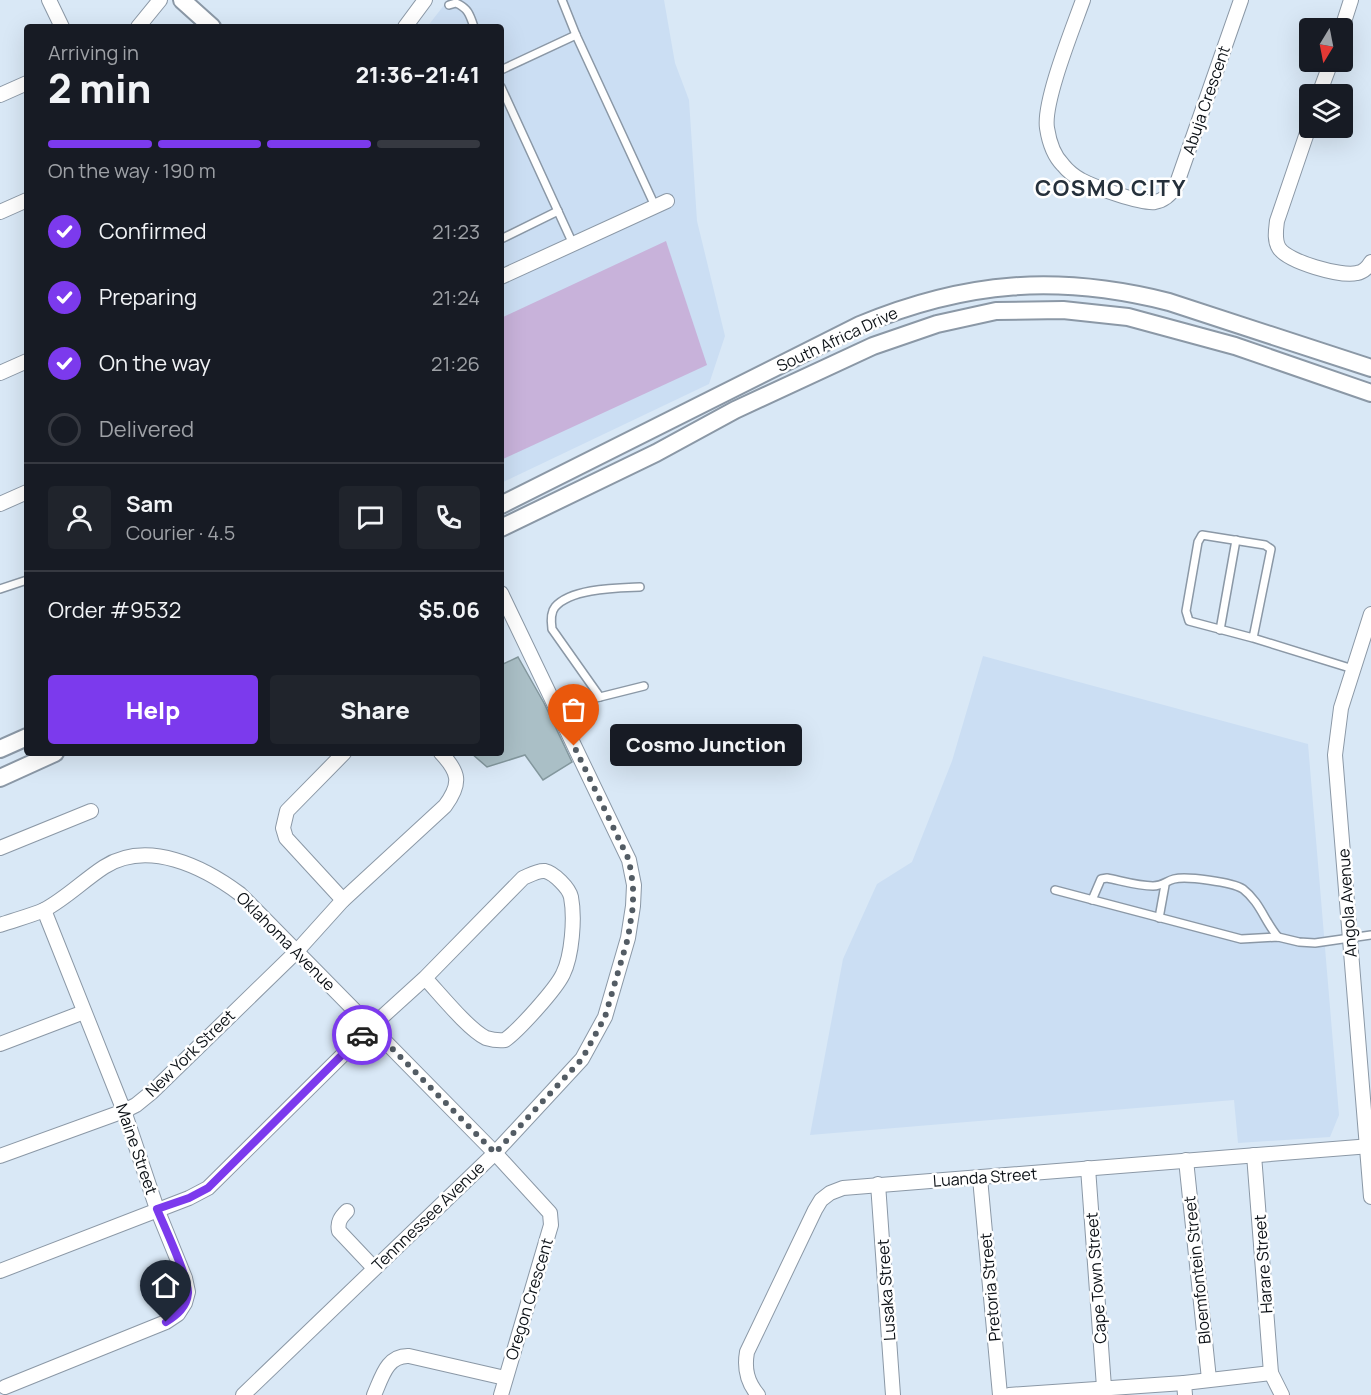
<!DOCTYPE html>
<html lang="en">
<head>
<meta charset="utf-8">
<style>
  :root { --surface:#171b24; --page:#20242c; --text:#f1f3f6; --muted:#9ea1a6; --line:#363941; --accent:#7c3aed }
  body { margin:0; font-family:Manrope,sans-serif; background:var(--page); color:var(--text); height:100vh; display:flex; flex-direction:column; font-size:22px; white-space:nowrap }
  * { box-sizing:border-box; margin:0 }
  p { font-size:20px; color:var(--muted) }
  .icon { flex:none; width:33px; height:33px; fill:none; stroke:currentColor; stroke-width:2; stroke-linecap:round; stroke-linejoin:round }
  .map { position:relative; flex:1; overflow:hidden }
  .details { position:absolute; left:24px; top:24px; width:480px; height:732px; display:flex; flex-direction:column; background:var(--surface); border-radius:6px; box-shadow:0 6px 24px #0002 }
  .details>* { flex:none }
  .needle { width:39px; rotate:190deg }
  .tools { position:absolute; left:1299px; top:18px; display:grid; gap:12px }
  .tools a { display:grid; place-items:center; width:54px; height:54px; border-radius:6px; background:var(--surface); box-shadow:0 6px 24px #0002; font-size:30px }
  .pin { position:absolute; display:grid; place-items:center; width:51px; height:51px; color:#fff; margin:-62px -26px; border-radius:50% 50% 50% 0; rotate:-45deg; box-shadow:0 0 6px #0007 }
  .pin .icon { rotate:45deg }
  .courier { position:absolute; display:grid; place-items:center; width:60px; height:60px; margin:-30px; border:4px solid #7c3aed; border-radius:50%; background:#fff; color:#222; box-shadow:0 2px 8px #0007 }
  .bubble { position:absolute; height:42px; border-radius:6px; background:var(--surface); box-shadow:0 6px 24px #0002; font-size:20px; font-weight:800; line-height:42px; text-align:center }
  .headline em { font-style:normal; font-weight:800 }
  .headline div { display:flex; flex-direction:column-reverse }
  .headline { display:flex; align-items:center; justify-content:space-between; height:102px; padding:0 24px }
  h1 { font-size:39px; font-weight:800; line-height:45px }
  .bar { display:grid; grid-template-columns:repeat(4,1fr); gap:9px 6px; align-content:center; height:72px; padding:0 24px }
  .bar i { height:8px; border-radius:4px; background:var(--line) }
  .bar .current { background:var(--accent) }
  .bar p { grid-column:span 4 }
  .line { display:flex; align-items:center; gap:15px; padding:0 24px; border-top:2px solid var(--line) }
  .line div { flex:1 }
  .round { display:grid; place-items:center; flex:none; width:63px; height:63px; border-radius:6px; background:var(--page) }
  ol { padding:0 24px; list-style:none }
  li { display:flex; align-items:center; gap:18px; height:66px }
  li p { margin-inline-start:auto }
  li .icon { padding:6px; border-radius:50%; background:var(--accent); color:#fff; stroke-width:4 }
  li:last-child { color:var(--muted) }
  li i { width:33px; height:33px; border:3px solid var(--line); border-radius:50% }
  .cta { display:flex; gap:12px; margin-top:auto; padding:12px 24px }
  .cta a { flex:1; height:69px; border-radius:6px; background:var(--accent); color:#fff; font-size:24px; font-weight:800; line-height:69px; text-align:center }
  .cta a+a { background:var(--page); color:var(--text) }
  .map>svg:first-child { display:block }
</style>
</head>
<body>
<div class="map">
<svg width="1371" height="1395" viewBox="0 0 1371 1395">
  <rect width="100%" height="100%" fill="#d9e8f6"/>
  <!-- built -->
  <g fill="#cbdef3">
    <path d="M448 0H664L675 63 689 100 697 221 725 336 709 384 501 483V27H427Z"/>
    <path d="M983 656 1308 744 1339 1115 1330 1137 1238 1143 1234 1100 810 1135 843 959 877 884 912 862 952 761Z"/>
  </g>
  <!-- green -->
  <path fill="#c8b2da" d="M666 241 707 365 501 460V318Z"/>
  <!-- building -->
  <path fill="#aabfc6" stroke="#83979d" stroke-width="1.5" d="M518 657 544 703 572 762 543 780 525 755 487 767 471 753H501V665Z"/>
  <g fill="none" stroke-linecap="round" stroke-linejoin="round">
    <defs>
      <g id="service">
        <path d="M562 0 576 35 655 206"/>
        <path d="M449 5 456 3C468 8 470 15 474 27"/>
        <path d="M501 70 576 35"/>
        <path d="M501 87 573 244"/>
        <path d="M501 239 558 211"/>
        <path d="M0 589 27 580"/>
        <path d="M1220 630 1236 540"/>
        <path d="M1253 638 1271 549 1265 545 1202 535 1198 542 1186 611 1189 621 1253 638 1353 669"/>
        <path d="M600 697 552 629C551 622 550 613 555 607 571 588 618 588 640 587"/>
        <path d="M556 708 644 686"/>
        <path d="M1055 890 1241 939 1278 937 1299 942 1315 943 1371 935"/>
        <path d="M1092 900 1101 879 1107 878C1122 881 1138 886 1153 886 1163 886 1166 881 1174 879 1187 876 1232 882 1243 889 1260 902 1265 922 1278 937"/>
        <path d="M1159 918 1165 885"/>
      </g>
      <g id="minor">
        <path d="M49 0 62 27"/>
        <path d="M1083 0C1073 28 1043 102 1047 128 1049 141 1053 155 1063 165 1067 170 1074 176 1081 180 1094 187 1141 204 1155 202 1165 200 1171 194 1176 186L1241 0"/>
        <path d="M138 27 160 0"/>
        <path d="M405 27 425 0"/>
        <path d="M1342 28 1351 0"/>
        <path d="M1319 94 1331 62"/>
        <path d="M0 95 27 83"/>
        <path d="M1310 124 1277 221C1276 230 1274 240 1279 248 1288 262 1341 277 1357 273 1363 272 1368 267 1371 262"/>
        <path d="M0 212 27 200"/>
        <path d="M501 277 667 201"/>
        <path d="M0 373 27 361"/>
        <path d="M0 504 27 492"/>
        <path d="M1371 614 1341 708 1335 755 1371 1197"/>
        <path d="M0 848 91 811"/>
        <path d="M343 900 286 838 283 828 287 811 344 753"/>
        <path d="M0 925C14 920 30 916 44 910 65 899 84 880 104 867 148 839 204 867 240 894L495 1153 550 1213 551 1225 501 1395"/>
        <path d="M0 1044 84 1012"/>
        <path d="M1254 1155 1271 1373 1282 1395"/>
        <path d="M0 1156 124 1111 136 1105 152 1092 297 951 343 900 445 806C462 783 459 772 441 753"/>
        <path d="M1186 1160 1209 1379"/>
        <path d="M1088 1168 1104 1387"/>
        <path d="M980 1178 1000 1395"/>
        <path d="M878 1184 893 1395"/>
        <path d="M347 1211C341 1217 337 1222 339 1231L374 1268"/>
        <path d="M0 1271 189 1198 208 1188 371 1027 425 978 523 878C530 875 538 870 545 871 554 873 569 888 571 897 575 918 572 956 563 974 556 989 519 1030 505 1040 498 1041 493 1040 486 1038 468 1029 440 994 425 978"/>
        <path d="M5 1387 166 1322 178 1314 185 1303 188 1292 185 1278 157 1209 124 1111 44 910"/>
        <path d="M243 1395 495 1153 582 1059 605 1017 628 938 633 906 634 885 629 860 501 593"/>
        <path d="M374 1395C382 1377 387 1355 409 1356L505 1378"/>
        <path d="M758 1395C747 1382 744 1369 747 1352L815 1210 821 1200 830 1193 843 1188 1371 1146"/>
        <path d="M1009 1395 1184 1383"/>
        <path d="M1185 1395 1184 1383 1271 1373"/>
      </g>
      <g id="tertiary">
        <path d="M182 0 212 27"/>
        <path d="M501 505 860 325C966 281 1058 274 1169 302L1371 368"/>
        <path d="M501 528 656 453 735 410 873 346 937 324 996 311 1063 310 1128 317 1235 346 1371 393"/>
        <path d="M0 749 27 737"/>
        <path d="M0 778 55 753"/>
      </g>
    </defs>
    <!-- service casing -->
    <use href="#service" stroke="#8b98a6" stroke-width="10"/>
    <!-- minor casing -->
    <use href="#minor" stroke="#8b98a6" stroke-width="16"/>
    <!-- tertiary casing -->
    <use href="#tertiary" stroke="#8b98a6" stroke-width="20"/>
    <!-- service -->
    <use href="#service" stroke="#fff" stroke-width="7"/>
    <!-- minor -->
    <use href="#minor" stroke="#fff" stroke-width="14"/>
    <!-- tertiary -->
    <use href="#tertiary" stroke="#fff" stroke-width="16"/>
  </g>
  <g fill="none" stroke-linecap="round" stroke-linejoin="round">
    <!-- done -->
    <path stroke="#535c64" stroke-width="6" stroke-dasharray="0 10.8" d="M362 1035 371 1027 495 1153 582 1059 605 1017 628 938 633 906V885L629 860 574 746"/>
    <!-- route -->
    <path stroke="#7c3aed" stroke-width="8" d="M166 1322C177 1315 187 1307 188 1293 189 1279 164 1226 157 1209L189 1198 208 1188 362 1035"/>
  </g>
  <g text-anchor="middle" stroke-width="5" stroke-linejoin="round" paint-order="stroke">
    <!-- street labels -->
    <g font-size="16" fill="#0b1015" stroke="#fff">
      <text transform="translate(1206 100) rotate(-71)" y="6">Abuja Crescent</text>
      <text transform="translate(837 339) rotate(-25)" y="6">South Africa Drive</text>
      <text transform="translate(1347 903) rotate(-94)" y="6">Angola Avenue</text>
      <text transform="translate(286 941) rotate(45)" y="6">Oklahoma Avenue</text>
      <text transform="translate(190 1053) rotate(-44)" y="6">New York Street</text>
      <text transform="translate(137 1149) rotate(71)" y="6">Maine Street</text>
      <text transform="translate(985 1177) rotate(-4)" y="6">Luanda Street</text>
      <text transform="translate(428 1216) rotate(-44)" y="6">Tennnessee Avenue</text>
      <text transform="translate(1263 1264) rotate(-94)" y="6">Harare Street</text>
      <text transform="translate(1197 1270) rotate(-96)" y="6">Bloemfontein Street</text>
      <text transform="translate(1096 1278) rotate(-94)" y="6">Cape Town Street</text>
      <text transform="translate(990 1287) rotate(-95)" y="6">Pretoria Street</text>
      <text transform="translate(886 1290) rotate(-94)" y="6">Lusaka Street</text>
      <text transform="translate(529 1299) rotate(-73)" y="6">Oregon Crescent</text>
    </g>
    <!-- district labels -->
    <g font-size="22" font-weight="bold" letter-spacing="1.5" fill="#25303b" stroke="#fff">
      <text x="1111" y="196">COSMO CITY</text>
    </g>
  </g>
</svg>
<div class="tools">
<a><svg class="needle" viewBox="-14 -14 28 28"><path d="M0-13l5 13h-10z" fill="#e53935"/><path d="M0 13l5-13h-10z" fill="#9ea1a6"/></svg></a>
<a><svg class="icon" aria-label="layers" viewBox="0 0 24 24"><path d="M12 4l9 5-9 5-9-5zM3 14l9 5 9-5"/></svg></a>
</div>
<div class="pin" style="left:574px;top:746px;background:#ea580c"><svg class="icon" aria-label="bag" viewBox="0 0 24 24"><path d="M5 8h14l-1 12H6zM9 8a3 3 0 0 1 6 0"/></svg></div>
<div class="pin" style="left:166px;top:1322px;background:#1f2937"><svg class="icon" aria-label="home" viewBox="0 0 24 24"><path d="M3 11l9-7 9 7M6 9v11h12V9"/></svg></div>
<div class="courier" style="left:362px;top:1035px"><svg class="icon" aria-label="car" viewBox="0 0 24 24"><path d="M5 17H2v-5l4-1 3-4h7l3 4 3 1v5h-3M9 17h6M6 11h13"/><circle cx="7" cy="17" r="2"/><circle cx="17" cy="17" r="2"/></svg></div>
<div class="bubble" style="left:610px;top:724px;width:192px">Cosmo Junction</div>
<section class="details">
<div class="headline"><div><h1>2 min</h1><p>Arriving in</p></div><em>21:36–21:41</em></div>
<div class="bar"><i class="current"></i><i class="current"></i><i class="current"></i><i></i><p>On the way · 190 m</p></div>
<ol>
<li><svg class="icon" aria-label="check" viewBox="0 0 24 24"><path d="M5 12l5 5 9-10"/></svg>Confirmed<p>21:23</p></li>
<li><svg class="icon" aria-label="check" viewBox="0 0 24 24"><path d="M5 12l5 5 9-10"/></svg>Preparing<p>21:24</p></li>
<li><svg class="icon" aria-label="check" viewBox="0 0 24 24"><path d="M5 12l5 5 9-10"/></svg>On the way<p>21:26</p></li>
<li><i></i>Delivered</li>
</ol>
<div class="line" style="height:108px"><a class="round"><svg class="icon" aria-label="person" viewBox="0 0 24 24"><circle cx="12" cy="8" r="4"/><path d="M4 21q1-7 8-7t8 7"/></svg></a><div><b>Sam</b><p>Courier · 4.5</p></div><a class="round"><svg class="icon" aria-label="chat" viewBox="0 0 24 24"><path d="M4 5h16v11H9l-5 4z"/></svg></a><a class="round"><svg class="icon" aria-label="phone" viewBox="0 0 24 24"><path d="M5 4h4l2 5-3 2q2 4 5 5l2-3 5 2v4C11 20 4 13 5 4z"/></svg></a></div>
<div class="line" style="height:78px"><div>Order #9532</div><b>$5.06</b></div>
<div class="cta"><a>Help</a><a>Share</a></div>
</section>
</div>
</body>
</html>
